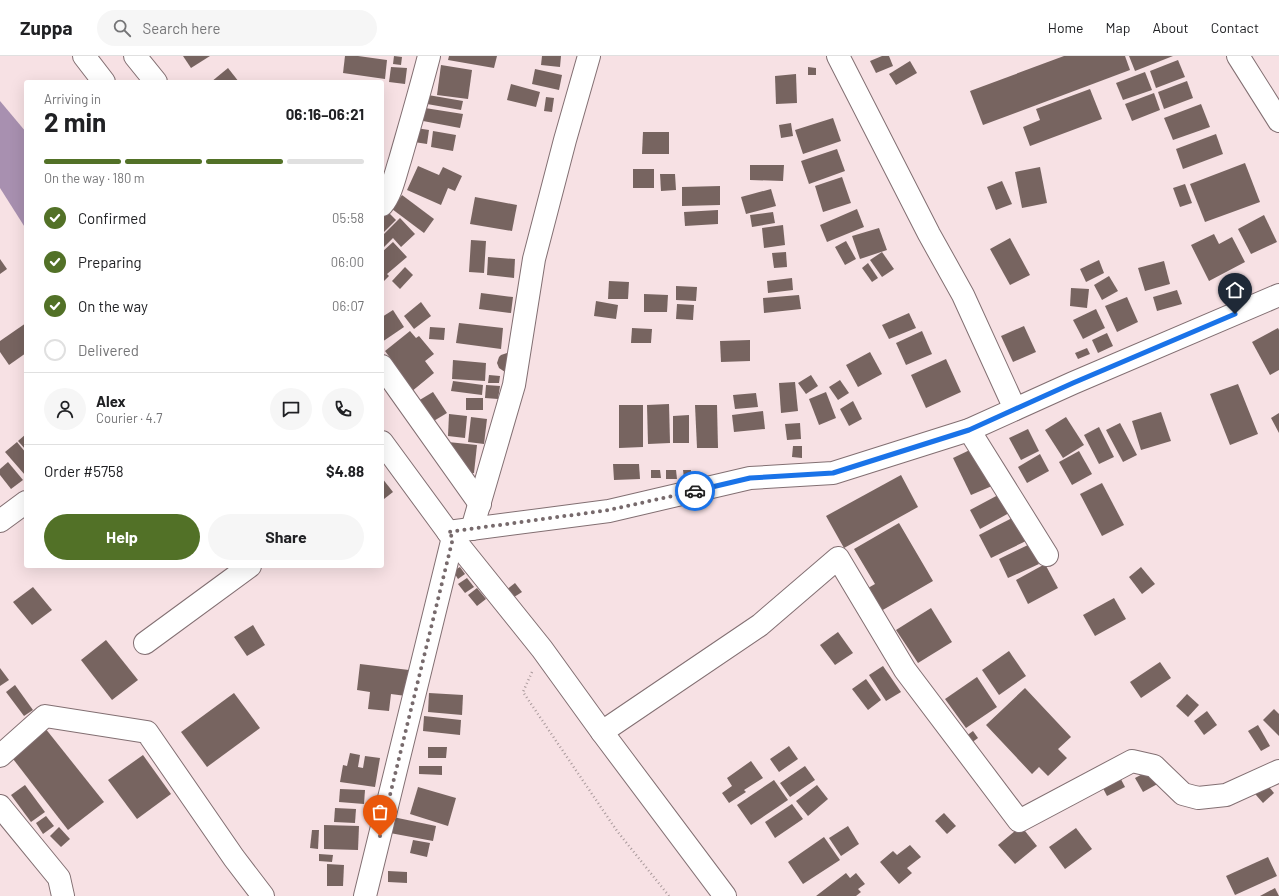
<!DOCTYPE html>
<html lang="en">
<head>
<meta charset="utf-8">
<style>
  :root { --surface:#fff; --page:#f6f6f6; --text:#202124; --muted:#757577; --line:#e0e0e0; --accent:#527127 }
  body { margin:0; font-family:Barlow,sans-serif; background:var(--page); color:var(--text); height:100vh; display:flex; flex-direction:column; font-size:15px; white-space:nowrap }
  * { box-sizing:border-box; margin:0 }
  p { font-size:13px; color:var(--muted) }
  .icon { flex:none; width:22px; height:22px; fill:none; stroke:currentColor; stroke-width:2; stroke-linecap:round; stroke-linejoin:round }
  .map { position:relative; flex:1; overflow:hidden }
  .side { position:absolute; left:24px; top:24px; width:360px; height:488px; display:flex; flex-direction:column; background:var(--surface); border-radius:4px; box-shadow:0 4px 16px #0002 }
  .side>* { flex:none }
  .pin { position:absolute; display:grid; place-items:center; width:34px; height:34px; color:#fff; margin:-41px -17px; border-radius:50% 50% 50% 0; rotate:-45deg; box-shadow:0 0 4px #0007 }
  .pin .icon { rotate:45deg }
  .courier { position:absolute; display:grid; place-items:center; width:40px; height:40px; margin:-20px; border:3px solid #1a73e8; border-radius:50%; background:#fff; color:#222; box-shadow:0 1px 5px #0007 }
  .head em { font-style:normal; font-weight:700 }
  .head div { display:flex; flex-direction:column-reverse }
  .head { display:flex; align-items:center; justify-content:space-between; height:68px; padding:0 20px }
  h1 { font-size:26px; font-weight:700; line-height:30px }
  .bar { display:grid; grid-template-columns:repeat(4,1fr); gap:6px 4px; align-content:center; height:48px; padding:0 20px }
  .bar i { height:5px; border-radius:3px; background:var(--line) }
  .bar .current { background:var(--accent) }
  .bar p { grid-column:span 4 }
  .line { display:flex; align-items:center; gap:10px; padding:0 20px; border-top:1px solid var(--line) }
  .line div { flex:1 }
  .round { display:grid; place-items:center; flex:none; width:42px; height:42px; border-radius:21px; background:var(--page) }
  ol { padding:0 20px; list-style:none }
  li { display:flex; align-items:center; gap:12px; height:44px }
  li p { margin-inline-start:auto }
  li .icon { padding:4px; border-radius:50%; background:var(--accent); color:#fff; stroke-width:4 }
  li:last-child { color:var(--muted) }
  li i { width:22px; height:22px; border:2px solid var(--line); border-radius:50% }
  .button { display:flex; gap:8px; margin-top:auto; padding:8px 20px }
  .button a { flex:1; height:46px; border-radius:24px; background:var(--accent); color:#fff; font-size:16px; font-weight:700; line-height:46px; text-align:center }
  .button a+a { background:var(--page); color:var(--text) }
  header { display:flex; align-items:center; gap:24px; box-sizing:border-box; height:56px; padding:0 20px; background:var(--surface); border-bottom:1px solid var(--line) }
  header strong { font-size:19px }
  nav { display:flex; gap:22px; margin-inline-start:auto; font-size:14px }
  .search { width:280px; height:36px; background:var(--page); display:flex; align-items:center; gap:10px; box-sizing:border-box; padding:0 14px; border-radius:22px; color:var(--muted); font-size:15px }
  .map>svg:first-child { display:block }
</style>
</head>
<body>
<header>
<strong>Zuppa</strong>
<div class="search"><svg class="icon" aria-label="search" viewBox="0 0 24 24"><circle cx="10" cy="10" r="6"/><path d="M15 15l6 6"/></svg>Search here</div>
<nav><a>Home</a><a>Map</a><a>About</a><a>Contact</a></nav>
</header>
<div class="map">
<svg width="1279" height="840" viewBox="0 0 1279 840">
  <rect width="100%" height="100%" fill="#f7e1e4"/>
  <!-- water -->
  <path fill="#a890b0" d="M0 45 26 76V173L0 132Z"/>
  <!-- building -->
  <g fill="#776460">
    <path d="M183 0H210L191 12Z"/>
    <path d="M345 0H358L387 4 385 23 343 17Z"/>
    <path d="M394 0 402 1 401 9 393 8Z"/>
    <path d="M449 0H497L494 12 448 4Z"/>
    <path d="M542 0H561L560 11 541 9Z"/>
    <path d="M882 0H889L893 10 876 17 870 5Z"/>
    <path d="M1064 0H1125L1130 14 983 69 970 35Z"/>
    <path d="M1129 0H1173L1135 15Z"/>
    <path d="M1178 4 1185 21 1156 32 1150 15Z"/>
    <path d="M910 5 917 17 896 29 889 18Z"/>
    <path d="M441 9 472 14 468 43 437 39Z"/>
    <path d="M391 11 407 12 405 28 389 26Z"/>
    <path d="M808 11 816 12V19H808Z"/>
    <path d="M228 12 239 26H211Z"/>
    <path d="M535 13 562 19 559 34 532 28Z"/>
    <path d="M1145 16 1152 34 1123 44 1116 27Z"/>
    <path d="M796 18 797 47 776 48 775 20Z"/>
    <path d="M1187 25 1193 42 1164 53 1158 36Z"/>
    <path d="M511 28 540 36 536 51 507 44Z"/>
    <path d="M1090 33 1102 63 1030 90 1023 71 1040 64 1036 53Z"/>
    <path d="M1154 37 1160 54 1132 65 1125 48Z"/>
    <path d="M428 39 463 45 461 54 427 48Z"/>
    <path d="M546 41 554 42 552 56 544 55Z"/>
    <path d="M1201 48 1210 71 1173 84 1164 62Z"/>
    <path d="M425 52 463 58 460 72 423 65Z"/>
    <path d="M833 62 841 85 803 98 795 74Z"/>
    <path d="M791 67 793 80 781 82 779 69Z"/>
    <path d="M416 72 429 74 427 88 414 86Z"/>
    <path d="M433 75 456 79 453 95 431 91Z"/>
    <path d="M643 76H669V98H642Z"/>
    <path d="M1216 78 1223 98 1183 113 1176 93Z"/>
    <path d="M837 93 845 115 809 128 801 105Z"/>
    <path d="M1245 107 1260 146 1205 166 1190 128Z"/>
    <path d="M750 109H784L783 125 750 124Z"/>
    <path d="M418 110 439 119 443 111 462 120 455 135 448 132 441 149 407 134Z"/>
    <path d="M1040 111 1047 147 1022 152 1015 116Z"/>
    <rect x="633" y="113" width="21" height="19"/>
    <path d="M660 118H675L676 134 661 135Z"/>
    <path d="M842 121 851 147 823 156 815 130Z"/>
    <path d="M1002 125 1012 148 996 154 987 131Z"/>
    <path d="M1185 128 1192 147 1180 151 1173 132Z"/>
    <path d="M720 130V149L682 150V131Z"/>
    <path d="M771 133 776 150 746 158 741 141Z"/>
    <path d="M402 139 434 163 424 177 392 153Z"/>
    <path d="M475 141 517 149 512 175 470 168Z"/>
    <path d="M385 153 396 164 383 177 382 156Z"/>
    <path d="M857 153 864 171 827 186 820 169Z"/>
    <path d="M718 154V168L685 170 684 156Z"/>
    <path d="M773 156 775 167 752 171 750 159Z"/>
    <path d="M1264 159 1277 186 1251 198 1238 173Z"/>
    <path d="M400 162 415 178 401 191 393 182 382 193V178L383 179Z"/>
    <path d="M783 169 785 189 764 192 762 172Z"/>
    <path d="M879 172 887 194 860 203 852 180Z"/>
    <path d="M1214 178 1219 188 1232 181 1245 206 1209 225 1191 189Z"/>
    <path d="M1010 182 1030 219 1010 229 990 193Z"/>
    <path d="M471 184 486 185 484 217 469 216Z"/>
    <path d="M846 185 856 203 845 209 835 191Z"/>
    <path d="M393 186 407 201 387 218 389 220 382 227V196Z"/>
    <path d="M786 196 787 211 774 212 772 197Z"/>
    <path d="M882 196 894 213 882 221 870 204Z"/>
    <path d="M488 201 515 203 514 222 487 219Z"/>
    <path d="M0 203 7 213 0 218Z"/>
    <path d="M1099 204 1104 217 1086 226 1080 213Z"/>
    <path d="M1164 205 1170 228 1145 235 1138 212Z"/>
    <path d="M868 207 878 222 872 226 862 212Z"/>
    <path d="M405 211 413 219 400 233 392 225Z"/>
    <path d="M1109 220 1118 235 1102 244 1094 229Z"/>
    <path d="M792 222 793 234 768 237 767 225Z"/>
    <path d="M609 225 629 226 628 243H608Z"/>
    <path d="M676 230 697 231 696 245 676 244Z"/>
    <path d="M1071 232 1089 233 1087 252 1070 250Z"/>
    <path d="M1177 234 1182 248 1157 255 1153 241Z"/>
    <path d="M481 237 513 241 511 257 479 253Z"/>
    <path d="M644 238 668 239 667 256H644Z"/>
    <path d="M799 239 801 253 764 257 763 242Z"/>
    <path d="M1127 241 1138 266 1117 276 1105 250Z"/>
    <path d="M596 245 618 249 616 263 594 260Z"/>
    <path d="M421 246 431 260 414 273 404 260Z"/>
    <path d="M677 248 694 249 693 264 676 263Z"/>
    <path d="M1096 253 1105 272 1083 283 1073 264Z"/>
    <path d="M393 254 404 271 382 286V261Z"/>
    <path d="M909 257 916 272 889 283 882 269Z"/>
    <path d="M26 267V297L9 309 0 296V285Z"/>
    <path d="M459 267 503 272 501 293 456 287Z"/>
    <path d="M1024 270 1036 296 1013 306 1001 280Z"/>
    <path d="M430 271 445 272 444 284 429 283Z"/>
    <path d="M632 272 652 273 651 287H631Z"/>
    <path d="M1278 272 1279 274V314L1270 319 1252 286Z"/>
    <path d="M410 275 416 282 419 280 434 298 425 305 434 317 411 336 386 307 391 303 385 295Z"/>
    <path d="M922 275 932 298 906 309 896 287Z"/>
    <path d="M1107 277 1113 290 1098 297 1092 284Z"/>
    <path d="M750 284V305L721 306 720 285Z"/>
    <path d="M1087 292 1090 298 1078 303 1075 297Z"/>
    <path d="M870 296 882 318 858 331 846 309Z"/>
    <path d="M507 297 510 298 508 316H505L499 312 497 307 499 301 501 299Z"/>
    <path d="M946 303 961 336 926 352 911 319Z"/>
    <path d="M453 304 486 307 485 325 452 323Z"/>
    <path d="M489 319 500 320 499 327H488Z"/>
    <path d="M811 319 818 330 806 338 798 327Z"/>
    <path d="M840 324 849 337 838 344 829 331Z"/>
    <path d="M453 325 483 329 482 339 451 335Z"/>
    <path d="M795 326 798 355 781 357 779 327Z"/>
    <path d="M1238 328 1258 378 1230 389 1210 338Z"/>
    <path d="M486 329 500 330 498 343 485 342Z"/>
    <path d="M433 336 447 357 432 366 418 345Z"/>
    <path d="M826 336 836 362 819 369 809 343Z"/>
    <path d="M756 337 758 351 735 353 733 339Z"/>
    <rect x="466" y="342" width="17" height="12"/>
    <path d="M853 345 862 363 849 370 840 353Z"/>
    <path d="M669 348 670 387 648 388 647 349Z"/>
    <path d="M619 349H643V391L619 392Z"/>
    <path d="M695 349H717L718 392H697Z"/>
    <path d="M763 355 765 373 734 376 732 359Z"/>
    <path d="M1161 356 1171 385 1141 394 1132 365Z"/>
    <path d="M1279 357V377L1271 362Z"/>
    <path d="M449 358 467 360 465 382 448 380Z"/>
    <path d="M689 359V387H673V360Z"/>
    <path d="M471 361 487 363 484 388 468 386Z"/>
    <path d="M1066 361 1084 389 1063 402 1045 374Z"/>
    <path d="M800 367 801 383 787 384 785 368Z"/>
    <path d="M1120 367 1137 399 1123 406 1106 374Z"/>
    <path d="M1099 371 1114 401 1099 408 1084 379Z"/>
    <path d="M1028 373 1039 395 1021 404 1009 382Z"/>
    <path d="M26 378V394L18 385Z"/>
    <path d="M17 386 26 397V418L25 419 5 396Z"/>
    <path d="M448 386 477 389 474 417H463Z"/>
    <path d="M793 390H802V402L792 401Z"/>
    <path d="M974 392 992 430 971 439 953 402Z"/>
    <path d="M1079 395 1092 418 1072 429 1059 406Z"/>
    <path d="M1040 398 1049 415 1027 427 1018 411Z"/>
    <path d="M8 406 23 424 11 433 0 419V413Z"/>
    <path d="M613 408H639L640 423 614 424Z"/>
    <path d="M651 414H660L661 422H651Z"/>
    <path d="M666 414H676L677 423H666Z"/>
    <path d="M683 414H691V422H684Z"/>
    <path d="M901 419 918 451 844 492 826 460Z"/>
    <path d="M382 422 393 436 384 443 382 440Z"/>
    <path d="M1102 427 1124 469 1102 480 1080 438Z"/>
    <path d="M1000 438 1011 456 980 473 970 454Z"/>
    <path d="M1014 461 1026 485 991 502 979 479Z"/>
    <path d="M899 467 933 525 881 555 868 532 875 528 854 493Z"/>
    <path d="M1030 488 1039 508 1008 522 999 503Z"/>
    <path d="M1045 508 1058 532 1028 548 1016 524Z"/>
    <path d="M460 511 465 518 458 523 453 515Z"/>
    <path d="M1141 511 1155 528 1142 538 1129 521Z"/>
    <path d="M467 522 474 531 465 537 458 528Z"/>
    <path d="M515 527 522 536 511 543 505 535Z"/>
    <path d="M33 531 52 554 32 569 13 546Z"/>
    <path d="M477 532 486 543 477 550 468 539Z"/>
    <path d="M1114 542 1126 563 1095 580 1083 559Z"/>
    <path d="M931 552 952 586 918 607 896 574Z"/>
    <path d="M253 569 265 589 247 600 234 581Z"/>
    <path d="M838 576 853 597 835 609 820 589Z"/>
    <path d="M106 584 138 624 112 644 81 604Z"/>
    <path d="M1009 595 1026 620 999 639 982 614Z"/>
    <path d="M1160 606 1171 622 1141 642 1130 626Z"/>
    <path d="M360 608 409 614 406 640 391 638 389 655 368 653 370 636 357 634Z"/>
    <path d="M883 610 901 636 886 645 869 619Z"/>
    <path d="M0 612 9 624 0 630Z"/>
    <path d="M977 621 997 651 966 672 945 643Z"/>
    <path d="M866 623 881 644 868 654 852 633Z"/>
    <path d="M15 629 33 654 24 660 6 636Z"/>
    <path d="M1025 632 1071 681 1058 693 1067 702 1048 720 1039 711 1032 718 986 669Z"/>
    <path d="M234 637 260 672 207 711 181 676Z"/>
    <path d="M429 637 463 639 462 659 428 656Z"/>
    <path d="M1187 638 1199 649 1188 661 1176 650Z"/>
    <path d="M1274 653 1279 658V680L1263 664Z"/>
    <path d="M1207 655 1217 669 1204 679 1194 665Z"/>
    <path d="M424 660 461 664 460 679 423 675Z"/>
    <path d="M1258 669 1270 690 1261 695 1248 675Z"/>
    <path d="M45 672 104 746 68 774 10 699Z"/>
    <path d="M973 675 978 682 967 690 962 683Z"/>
    <path d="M789 690 798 703 779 716 770 703Z"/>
    <path d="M428 691H447L446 702H428Z"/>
    <path d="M350 697 360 699 358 711 363 712 365 700 380 702 375 731 340 726 343 709 347 710Z"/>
    <path d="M143 699 171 738 137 763 108 724Z"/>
    <path d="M751 705 763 722 744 734 746 736 729 747 722 737 732 730 727 722Z"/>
    <path d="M1113 708 1125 731 1107 740 1095 717Z"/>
    <path d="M419 710H442V719L419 718Z"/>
    <path d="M805 710 815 724 790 741 780 727Z"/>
    <path d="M1154 712 1161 726 1143 736 1135 722Z"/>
    <path d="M1261 721 1274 737 1263 747 1249 731Z"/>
    <path d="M774 724 788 744 751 769 737 749Z"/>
    <path d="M25 729 45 756 31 766 11 739Z"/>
    <path d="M817 729 828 743 808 760 796 745Z"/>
    <path d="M418 731 456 742 448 770 410 758Z"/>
    <path d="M340 733 365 734 364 748 339 746Z"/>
    <path d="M792 748 803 763 775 782 765 766Z"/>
    <path d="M335 752 356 753 355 767 334 766Z"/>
    <path d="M944 757 956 770 947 778 935 765Z"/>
    <path d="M46 760 54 770 43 778 36 767Z"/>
    <path d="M393 761 436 770 433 785 390 777Z"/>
    <path d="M324 769 359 770 358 794 324 793Z"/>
    <path d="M848 770 859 788 841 800 829 782Z"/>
    <path d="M1021 770 1037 790 1015 808 998 789Z"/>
    <path d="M59 771 70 783 61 791 50 780Z"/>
    <path d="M1076 772 1092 793 1065 813 1049 791Z"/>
    <path d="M312 774H319L318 793 310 792Z"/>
    <path d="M824 781 840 804 803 828 788 806Z"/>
    <path d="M413 784 430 787 427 801 410 797Z"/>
    <path d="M910 789 921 801 907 812 912 817 899 828 880 806 893 795 897 799Z"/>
    <path d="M319 798 333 799 332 806 319 805Z"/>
    <path d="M1268 801 1277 820 1235 839 1226 820Z"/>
    <path d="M327 808 344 809 343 830H327Z"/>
    <path d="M388 815 407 816V827L388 826Z"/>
    <path d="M846 817 850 822 856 817 865 828 858 833 861 836 856 840H816Z"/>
    <path d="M1275 832 1279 840H1260Z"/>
  </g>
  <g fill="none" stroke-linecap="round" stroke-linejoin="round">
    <defs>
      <g id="minor">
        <path d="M84 0 104 26"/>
        <path d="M135 0 156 26"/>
        <path d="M838 0 929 178 963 239 1015 353"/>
        <path d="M1238 0 1279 65"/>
        <path d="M382 149C392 137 395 119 400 104 410 69 420 35 429 0"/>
        <path d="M382 310 480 448"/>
        <path d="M969 374 1047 499"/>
        <path d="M382 386 448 476 542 593 602 676 725 840"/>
        <path d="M0 465 26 446"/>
        <path d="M472 473 514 329 534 203 565 84 589 0"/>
        <path d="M448 476 609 455 750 422 833 417 969 374 1073 327 1279 239"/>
        <path d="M145 587 250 510"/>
        <path d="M602 676 760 569 838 502 905 614 1019 765 1132 705 1154 710 1183 738 1198 742 1226 739 1279 715"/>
        <path d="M0 700 45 660 147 676 234 802 263 840"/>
        <path d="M0 750 59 822 63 840"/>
        <path d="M365 840 453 481"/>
      </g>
    </defs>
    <!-- minor casing -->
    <use href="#minor" stroke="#826f72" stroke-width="24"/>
    <!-- path -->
    <path stroke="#a9999b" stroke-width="2.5" stroke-dasharray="1 3" stroke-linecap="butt" d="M532 616 523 636 617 775 669 840"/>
    <!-- minor -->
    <use href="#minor" stroke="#fff" stroke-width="22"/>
  </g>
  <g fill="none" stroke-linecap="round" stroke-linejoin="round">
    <!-- done -->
    <path stroke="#776a6c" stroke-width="4" stroke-dasharray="0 7.2" d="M380 780 453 482 448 476 609 454 695 435"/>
    <!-- route -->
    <path stroke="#1a73e8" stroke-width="5" d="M695 435 750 422 833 417 969 374 1073 327 1235 258"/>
  </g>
</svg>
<div class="pin" style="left:380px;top:780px;background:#ea580c"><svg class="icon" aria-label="bag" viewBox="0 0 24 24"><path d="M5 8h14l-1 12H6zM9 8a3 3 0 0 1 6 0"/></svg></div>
<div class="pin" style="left:1235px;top:258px;background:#1f2937"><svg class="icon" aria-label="home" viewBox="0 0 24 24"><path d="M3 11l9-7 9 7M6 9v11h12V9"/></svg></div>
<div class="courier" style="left:695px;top:435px"><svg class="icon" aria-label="car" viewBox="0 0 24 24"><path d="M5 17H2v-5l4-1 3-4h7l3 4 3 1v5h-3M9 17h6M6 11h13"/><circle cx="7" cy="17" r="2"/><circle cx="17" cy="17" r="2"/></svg></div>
<section class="side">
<div class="head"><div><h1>2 min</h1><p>Arriving in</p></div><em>06:16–06:21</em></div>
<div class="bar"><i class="current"></i><i class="current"></i><i class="current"></i><i></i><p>On the way · 180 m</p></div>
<ol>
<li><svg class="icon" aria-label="check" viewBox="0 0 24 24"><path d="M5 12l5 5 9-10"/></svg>Confirmed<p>05:58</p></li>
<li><svg class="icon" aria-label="check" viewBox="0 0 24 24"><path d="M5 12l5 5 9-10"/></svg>Preparing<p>06:00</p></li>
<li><svg class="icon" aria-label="check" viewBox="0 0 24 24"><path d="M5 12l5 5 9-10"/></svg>On the way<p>06:07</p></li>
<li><i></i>Delivered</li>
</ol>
<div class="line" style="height:72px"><a class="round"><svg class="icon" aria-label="person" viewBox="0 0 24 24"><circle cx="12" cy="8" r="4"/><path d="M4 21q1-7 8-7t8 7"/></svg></a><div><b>Alex</b><p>Courier · 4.7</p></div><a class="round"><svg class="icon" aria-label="chat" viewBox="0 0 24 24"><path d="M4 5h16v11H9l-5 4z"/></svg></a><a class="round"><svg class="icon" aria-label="phone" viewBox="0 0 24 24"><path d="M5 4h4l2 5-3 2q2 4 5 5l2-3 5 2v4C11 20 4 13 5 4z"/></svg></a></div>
<div class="line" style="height:52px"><div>Order #5758</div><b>$4.88</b></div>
<div class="button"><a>Help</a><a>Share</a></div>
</section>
</div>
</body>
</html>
